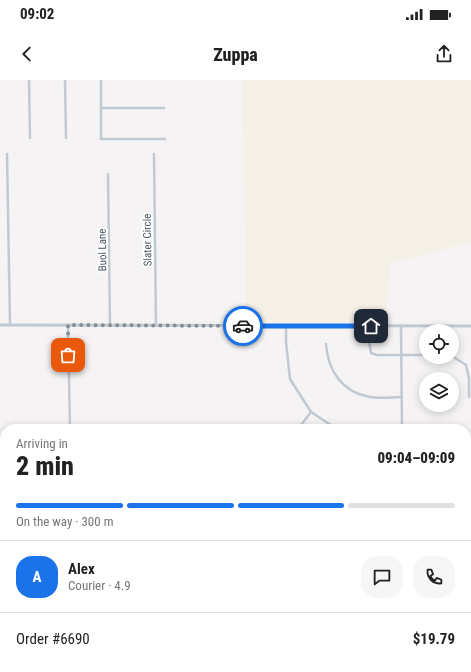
<!DOCTYPE html>
<html lang="en">
<head>
<meta charset="utf-8">
<style>
  :root { --surface:#fff; --page:#f6f6f6; --text:#222; --muted:#767676; --line:#e0e0e0; --accent:#1a73e8 }
  body { margin:0; font-family:"Roboto Condensed",sans-serif; background:var(--page); color:var(--text); height:100vh; display:flex; flex-direction:column; font-size:15px; white-space:nowrap }
  * { box-sizing:border-box; margin:0 }
  p { font-size:13px; color:var(--muted) }
  .icon { flex:none; width:22px; height:22px; fill:none; stroke:currentColor; stroke-width:2; stroke-linecap:round; stroke-linejoin:round }
  .map { position:relative; flex:1; overflow:hidden }
  .drawer { position:absolute; left:0px; top:344px; width:471px; height:248px; display:flex; flex-direction:column; background:var(--surface); border-radius:16px 16px 0 0; box-shadow:0 2px 10px #0003 }
  .drawer>* { flex:none }
  .buttons { position:absolute; left:419px; top:244px; display:grid; gap:8px }
  .buttons a { display:grid; place-items:center; width:40px; height:40px; border-radius:50%; background:var(--surface); box-shadow:0 2px 10px #0003; font-size:20px }
  .pin { position:absolute; display:grid; place-items:center; width:34px; height:34px; color:#fff; margin:-17px; border-radius:8px; box-shadow:0 2px 6px #0006 }
  .courier { position:absolute; display:grid; place-items:center; width:40px; height:40px; margin:-20px; border:3px solid #1a73e8; border-radius:50%; background:#fff; color:#222; box-shadow:0 1px 5px #0007 }
  .head em { font-style:normal; font-weight:800 }
  .head div { display:flex; flex-direction:column-reverse }
  .head { display:flex; align-items:center; justify-content:space-between; height:68px; padding:0 16px }
  h1 { font-size:26px; font-weight:800; line-height:30px }
  .bar { display:grid; grid-template-columns:repeat(4,1fr); gap:6px 4px; align-content:center; height:48px; padding:0 16px }
  .bar i { height:5px; border-radius:3px; background:var(--line) }
  .bar .on { background:var(--accent) }
  .bar p { grid-column:span 4 }
  .line { display:flex; align-items:center; gap:10px; padding:0 16px; border-top:1px solid var(--line) }
  .line div { flex:1 }
  .round { display:grid; place-items:center; flex:none; width:42px; height:42px; border-radius:16px; background:var(--page) }
  .status { display:flex; justify-content:space-between; align-items:center; height:28px; padding:0 20px; background:var(--surface); direction:ltr }
  .status svg { height:11px; fill:currentColor }
  header { display:flex; justify-content:space-between; align-items:center; height:52px; padding:0 16px; background:var(--surface); font-size:18px; font-weight:800 }
  .map>svg:first-child { display:block }
</style>
</head>
<body>
<div class="status"><b>09:02</b><svg viewBox="0 0 49 12"><path d="M0 12V9h3v3zM5 12V6h3v6zM10 12V3h3v9zM15 12V0h3v12zM26 1h20v11H26zM47 4h2v5h-2z"/></svg></div>
<header><svg class="icon" aria-label="back" viewBox="0 0 24 24"><path d="M15 5l-7 7 7 7"/></svg>Zuppa<svg class="icon" aria-label="share" viewBox="0 0 24 24"><path d="M12 15V3M7 8l5-5 5 5M5 13v7h14v-7"/></svg></header>
<div class="map">
<svg width="471" height="592" viewBox="0 0 471 592">
  <rect width="100%" height="100%" fill="#f5f3f3"/>
  <!-- commercial -->
  <g fill="#fdf9ef">
    <rect x="0" y="372" width="5" height="44"/>
    <rect x="466" y="523" width="5" height="55"/>
  </g>
  <!-- sand -->
  <path fill="#f5f0e5" d="M242 0H471V162L390 183 386 241 247 242Z"/>
  <g fill="none" stroke-linecap="round" stroke-linejoin="round">
    <!-- minor -->
    <g stroke="#c1cad2" stroke-width="2.5">
      <path d="M29 0 30 58"/>
      <path d="M65 0 66 58"/>
      <path d="M101 0V59H165"/>
      <path d="M101 28H164"/>
      <path d="M7 74 10 245"/>
      <path d="M154 74 156 246"/>
      <path d="M108 94 110 245"/>
      <path d="M68 245 70 349"/>
      <path d="M286 246V262L290 299 311 332 337 349"/>
      <path d="M401 246 402 349"/>
      <path d="M369 261 371 273 377 275H426"/>
      <path d="M326 264C328 291 342 312 370 317 380 319 392 317 402 317"/>
      <path d="M452 276 466 285 469 299V317"/>
      <path d="M298 349 311 332"/>
      <path d="M466 358H471"/>
      <path d="M466 411H471"/>
      <path d="M466 466H471"/>
      <path d="M466 480H471"/>
      <path d="M466 520H471"/>
      <path d="M17 587V592"/>
      <path d="M130 587V592"/>
      <path d="M265 592V587"/>
    </g>
    <!-- tertiary -->
    <path stroke="#c1cad2" stroke-width="3" d="M0 245 471 246"/>
    <!-- primary -->
    <g stroke="#b3c2d1" stroke-width="3.5">
      <path d="M0 585H5"/>
      <path d="M466 585H471"/>
    </g>
  </g>
  <g fill="none" stroke-linecap="round" stroke-linejoin="round">
    <!-- done -->
    <path stroke="#868d94" stroke-width="4" stroke-dasharray="0 7.2" d="M68 275V245L243 246"/>
    <!-- route -->
    <path stroke="#1a73e8" stroke-width="5" d="M243 246H371"/>
  </g>
  <g text-anchor="middle" stroke-width="4" stroke-linejoin="round" paint-order="stroke">
    <!-- street labels -->
    <g font-size="11" fill="#4a5661" stroke="#fff">
      <text transform="translate(147 160) rotate(-91)" y="4">Slater Circle</text>
      <text transform="translate(102 170) rotate(-91)" y="4">Buol Lane</text>
    </g>
  </g>
</svg>
<div class="buttons">
<a><svg class="icon" aria-label="locate" viewBox="0 0 24 24"><circle cx="12" cy="12" r="6"/><path d="M12 2v4M12 18v4M2 12h4M18 12h4"/></svg></a>
<a><svg class="icon" aria-label="layers" viewBox="0 0 24 24"><path d="M12 4l9 5-9 5-9-5zM3 14l9 5 9-5"/></svg></a>
</div>
<div class="pin" style="left:68px;top:275px;background:#ea580c"><svg class="icon" aria-label="bag" viewBox="0 0 24 24"><path d="M5 8h14l-1 12H6zM9 8a3 3 0 0 1 6 0"/></svg></div>
<div class="pin" style="left:371px;top:246px;background:#1f2937"><svg class="icon" aria-label="home" viewBox="0 0 24 24"><path d="M3 11l9-7 9 7M6 9v11h12V9"/></svg></div>
<div class="courier" style="left:243px;top:246px"><svg class="icon" aria-label="car" viewBox="0 0 24 24"><path d="M5 17H2v-5l4-1 3-4h7l3 4 3 1v5h-3M9 17h6M6 11h13"/><circle cx="7" cy="17" r="2"/><circle cx="17" cy="17" r="2"/></svg></div>
<section class="drawer">
<div class="head"><div><h1>2 min</h1><p>Arriving in</p></div><em>09:04–09:09</em></div>
<div class="bar"><i class="on"></i><i class="on"></i><i class="on"></i><i></i><p>On the way · 300 m</p></div>
<div class="line" style="height:72px"><b class="round" style="background:var(--accent);color:#fff">A</b><div><b>Alex</b><p>Courier · 4.9</p></div><a class="round"><svg class="icon" aria-label="chat" viewBox="0 0 24 24"><path d="M4 5h16v11H9l-5 4z"/></svg></a><a class="round"><svg class="icon" aria-label="phone" viewBox="0 0 24 24"><path d="M5 4h4l2 5-3 2q2 4 5 5l2-3 5 2v4C11 20 4 13 5 4z"/></svg></a></div>
<div class="line" style="height:52px"><div>Order #6690</div><b>$19.79</b></div>
</section>
</div>
</body>
</html>
